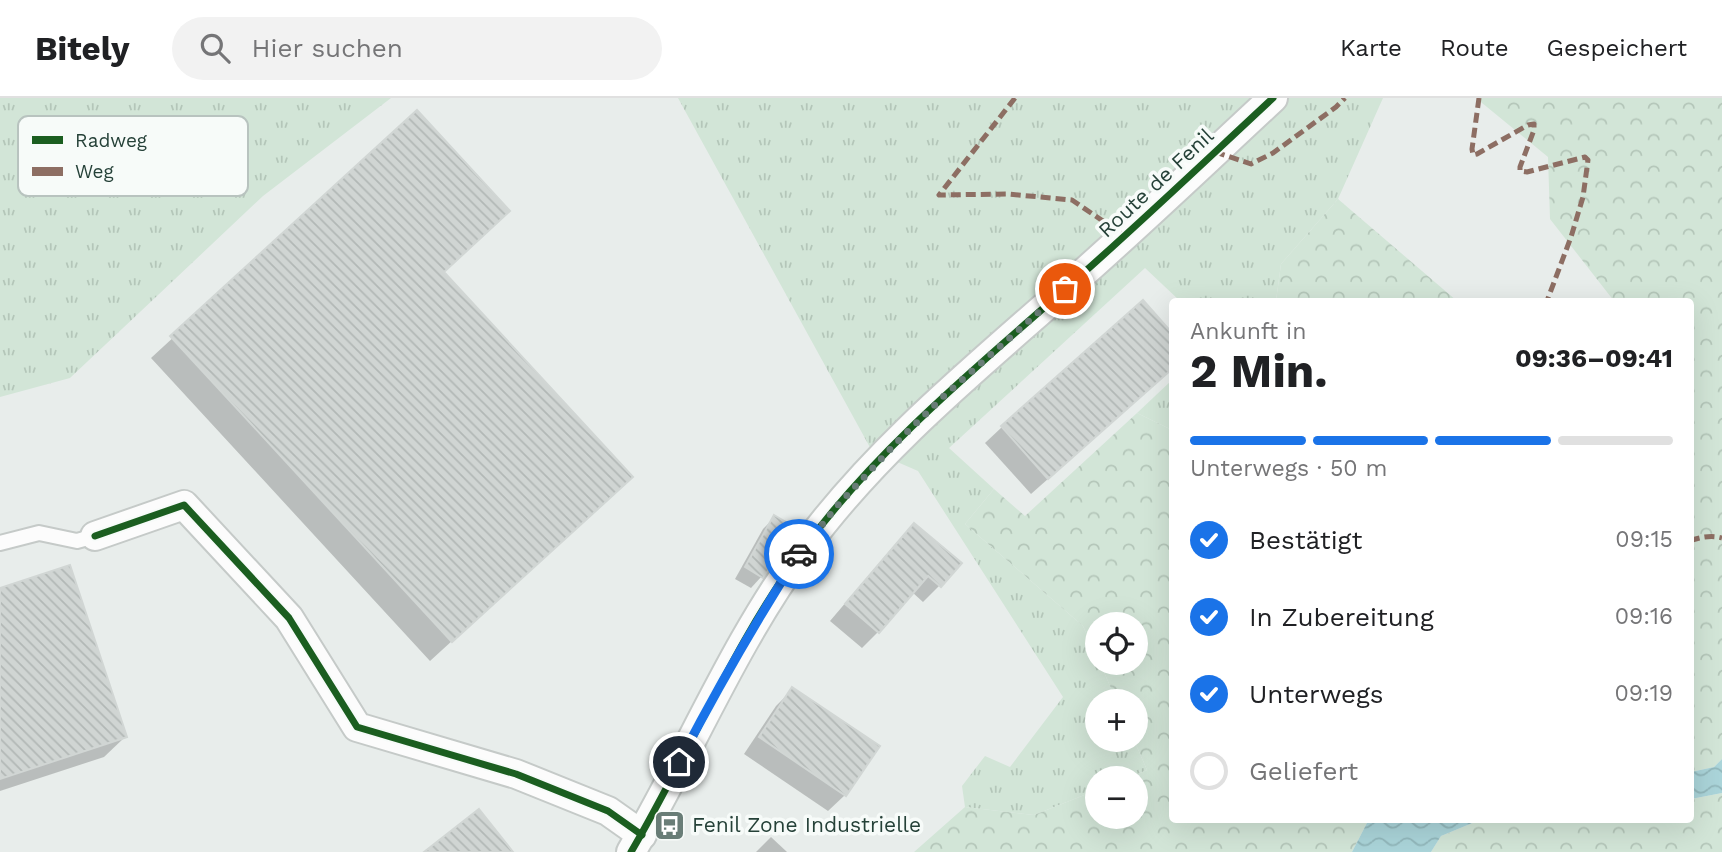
<!DOCTYPE html>
<html lang="de">
<head>
<meta charset="utf-8">
<style>
  :root { --surface:#fff; --page:#f2f2f2; --text:#202124; --muted:#757577; --line:#e0e0e0; --accent:#1a73e8 }
  body { margin:0; font-family:"Work Sans",sans-serif; background:var(--page); color:var(--text); height:100vh; display:flex; flex-direction:column; font-size:26px; white-space:nowrap }
  * { box-sizing:border-box; margin:0 }
  p { font-size:23px; color:var(--muted) }
  .icon { flex:none; width:38px; height:38px; fill:none; stroke:currentColor; stroke-width:2; stroke-linecap:round; stroke-linejoin:round }
  .map { position:relative; flex:1; overflow:hidden }
  .details { position:absolute; left:1169px; top:200px; width:525px; height:525px; display:flex; flex-direction:column; background:var(--surface); border-radius:7px; box-shadow:0 7px 28px #0002 }
  .details>* { flex:none }
  .fabs { position:absolute; left:1085px; top:514px; display:grid; gap:14px }
  .fabs a { display:grid; place-items:center; width:63px; height:63px; border-radius:50%; background:var(--surface); box-shadow:0 7px 28px #0002; font-size:35px }
  .pin { position:absolute; display:grid; place-items:center; width:60px; height:60px; color:#fff; margin:-30px; border:4px solid #fff; border-radius:50%; box-shadow:0 2px 7px #0007 }
  .courier { position:absolute; display:grid; place-items:center; width:70px; height:70px; margin:-35px; border:5px solid #1a73e8; border-radius:50%; background:#fff; color:#222; box-shadow:0 2px 9px #0007 }
  .summary em { font-style:normal; font-weight:700 }
  .summary div { display:flex; flex-direction:column-reverse }
  .summary { display:flex; align-items:center; justify-content:space-between; height:119px; padding:0 21px }
  h1 { font-size:46px; font-weight:700; line-height:52px }
  .bar { display:grid; grid-template-columns:repeat(4,1fr); gap:10px 7px; align-content:center; height:84px; padding:0 21px }
  .bar i { height:9px; border-radius:5px; background:var(--line) }
  .bar .on { background:var(--accent) }
  .bar p { grid-column:span 4 }
  ol { padding:0 21px; list-style:none }
  li { display:flex; align-items:center; gap:21px; height:77px }
  li p { margin-inline-start:auto }
  li .icon { padding:7px; border-radius:50%; background:var(--accent); color:#fff; stroke-width:4 }
  li:last-child { color:var(--muted) }
  li i { width:38px; height:38px; border:4px solid var(--line); border-radius:50% }
  header { display:flex; align-items:center; gap:42px; box-sizing:border-box; height:98px; padding:0 35px; background:var(--surface); border-bottom:2px solid var(--line) }
  header strong { font-size:33px }
  nav { display:flex; gap:38px; margin-inline-start:auto; font-size:24px }
  .search { width:490px; height:63px; background:var(--page); display:flex; align-items:center; gap:18px; box-sizing:border-box; padding:0 24px; border-radius:38px; color:var(--muted); font-size:26px }
  .map>svg:first-child { display:block }
</style>
</head>
<body>
<header>
<strong>Bitely</strong>
<div class="search"><svg class="icon" aria-label="search" viewBox="0 0 24 24"><circle cx="10" cy="10" r="6"/><path d="M15 15l6 6"/></svg>Hier suchen</div>
<nav><a>Karte</a><a>Route</a><a>Gespeichert</a></nav>
</header>
<div class="map">
<svg width="1722" height="754" viewBox="0 0 1722 754">
  <defs>
    <pattern id="grass-tufts" width="24" height="20" patternUnits="userSpaceOnUse" patternTransform="scale(1.75)"><rect width="24" height="20" fill="#d2e5d7"/><path d="M3 7l-1-3M5 7V3M7 7l1-3M15 17l-1-3M17 17v-4M19 17l1-3" fill="none" stroke="#b4c6b9"/></pattern>
    <pattern id="forest-crowns" width="20" height="18" patternUnits="userSpaceOnUse" patternTransform="scale(1.75)"><rect width="20" height="18" fill="#d2e5d7"/><path d="M2 6a3 3 0 1 1 6 0M12 15a3 3 0 1 1 6 0" fill="none" stroke="#b4c6b9"/></pattern>
    <pattern id="water-waves" width="16" height="10" patternUnits="userSpaceOnUse" patternTransform="scale(1.75)"><rect width="16" height="10" fill="#aad4d9"/><path d="M0 5q4-4 8 0t8 0" fill="none" stroke="#92b7bb"/></pattern>
    <pattern id="building-back-hatch" width="6" height="6" patternUnits="userSpaceOnUse" patternTransform="scale(1.75)"><rect width="6" height="6" fill="#d0d5d3"/><path d="M-1 5l2 2M0 0l6 6M5-1l2 2" fill="none" stroke="#b2b8b6"/></pattern>
  </defs>
  <rect width="100%" height="100%" fill="#e8edeb"/>
  <!-- grass -->
  <g fill="url(#grass-tufts)">
    <path d="M0 0H391L263 98 70 280 0 299Z"/>
    <path d="M678 0H1383L1338 101 1281 166 1276 203H1180L1145 170 949 350 994 391 965 426 1083 528 1097 560V565H1100L1117 604H1097V642H1134L1147 672 1126 681H1097V692L1034 717 965 709 962 688 985 658 1010 669 1063 599 918 373 872 353Z"/>
    <path d="M1172 282V332L1137 315Z"/>
  </g>
  <!-- forest -->
  <g fill="url(#forest-crowns)">
    <path d="M1476 0H1722V661L1714 669 1691 674 1690 203H1614L1550 121 1548 59Z"/>
    <path d="M1338 101 1457 203H1276L1281 166Z"/>
    <path d="M1137 315 1172 332V721H1369L1352 754H914L965 709 1034 717 1097 692V719H1136V681H1126L1147 672 1134 642H1136V604H1117L1100 565H1136V527H1097V560L1083 528 965 426 994 391 1025 418Z"/>
    <path d="M1722 695V754H1431L1441 738 1482 721H1690L1691 701Z"/>
  </g>
  <!-- water -->
  <g fill="url(#water-waves)">
    <path d="M1722 661V695L1691 701V674L1714 669Z"/>
    <path d="M1369 721H1482L1441 738 1431 754H1352Z"/>
  </g>
  <!-- shadow -->
  <g fill="#0003">
    <path d="M417 15 442 174 610 399 430 563 151 260Z"/>
    <path d="M1143 204 1172 238V271L1031 396 985 345 1002 329Z"/>
    <path d="M774 420 762 478 751 490 735 481 763 431Z"/>
    <path d="M914 427 940 487 923 504 912 494 878 534 862 550 830 523 898 443Z"/>
    <path d="M0 491 125 639 104 659 0 693Z"/>
    <path d="M793 591 845 697 828 713 744 656 776 608Z"/>
    <path d="M771 739 787 754H756Z"/>
  </g>
  <!-- building -->
  <g fill="url(#building-back-hatch)" stroke="#d1d6d4" stroke-width="2">
    <path d="M417 12 510 113 444 174 633 379 452 544 170 238Z"/>
    <path d="M1143 202 1172 235V271L1048 381 1001 328Z"/>
    <path d="M774 417 798 431 763 480 745 469Z"/>
    <path d="M914 425 962 465 941 489 928 478 879 535 845 506Z"/>
    <path d="M70 467 127 639 0 681V490Z"/>
    <path d="M792 589 880 648 846 698 759 639Z"/>
    <path d="M479 711 513 754H424Z"/>
  </g>
  <g fill="none" stroke-linecap="round" stroke-linejoin="round">
    <defs>
      <path id="lane" d="M0 445 39 435 77 443 95 438"/>
      <g id="street">
        <path d="M95 438 184 407 289 520 357 629 516 676 608 713 642 737"/>
        <path d="M631 754C690 654 734 544 804 450 875 353 972 273 1063 193 1134 131 1203 65 1273 0"/>
      </g>
    </defs>
    <!-- lane casing -->
    <use href="#lane" stroke="#c5cac8" stroke-width="18"/>
    <!-- street casing -->
    <use href="#street" stroke="#c5cac8" stroke-width="32"/>
    <!-- lane -->
    <use href="#lane" stroke="#fcfcfc" stroke-width="14"/>
    <!-- street -->
    <use href="#street" stroke="#fcfcfc" stroke-width="28"/>
    <!-- quiet -->
    <g stroke="#8d6e63" stroke-width="5" stroke-dasharray="10 5" stroke-linecap="butt">
      <path d="M1015 0 939 97 1008 96 1072 102 1125 138"/>
      <path d="M1479 0 1472 51 1473 57 1477 56 1528 27 1534 26V32L1520 69V73L1527 74 1585 59 1588 62 1583 99 1571 139 1547 203"/>
      <path d="M1215 54 1251 66 1273 55 1336 9 1345 0"/>
      <path d="M1690 443C1700 439 1712 437 1722 440"/>
    </g>
    <defs>
      <g id="cycleway">
        <path d="M95 438 184 407 289 520 357 629 516 676 608 713 642 737"/>
        <path d="M631 754C690 654 734 544 804 450 875 353 972 273 1063 193 1134 131 1203 65 1273 0"/>
      </g>
    </defs>
    <!-- cycleway casing -->
    <use href="#cycleway" stroke="#f7fbf9" stroke-width="11"/>
    <!-- cycleway -->
    <use href="#cycleway" stroke="#1b5e20" stroke-width="7"/>
  </g>
  <g fill="none" stroke-linecap="round" stroke-linejoin="round">
    <!-- done -->
    <path stroke="#697d77" stroke-width="7" stroke-dasharray="0 12.6" d="M799 456 837 408 897 344 945 297 1065 191"/>
    <!-- route -->
    <path stroke="#1a73e8" stroke-width="9" d="M679 664C716 593 756 523 799 456"/>
  </g>
  <!-- icons -->
  <defs>
    <symbol id="bus-square" viewBox="-11 -11 22 22"><rect x="-9" y="-9" width="18" height="18" rx="4" fill="#697d77" stroke="#f7fbf9"/><path d="M-5-6H5V4H4V6H2V4H-2V6H-4V4H-5ZM-3.5-4V0h7V-4ZM-3.5 1.2v1.5H-2V1.2ZM2 1.2v1.5H3.5V1.2Z" fill="#fff"/></symbol>
  </defs>
  <g fill-rule="evenodd">
    <use href="#bus-square" x="652" y="710" width="35" height="35"/>
  </g>
  <g text-anchor="middle" stroke-width="7" stroke-linejoin="round" paint-order="stroke">
    <!-- street labels -->
    <g font-size="21" fill="#254138" stroke="#f7fbf9">
      <text transform="translate(1156 85) rotate(-43)" y="7">Route de Fenil</text>
    </g>
    <!-- poi labels -->
    <g font-size="21" fill="#254138" stroke="#f7fbf9" text-anchor="start">
      <text x="692" y="734">Fenil Zone Industrielle</text>
    </g>
  </g>
  <!-- legend -->
  <rect x="18" y="18" width="230" height="80" rx="10" fill="#f7fbf9" stroke="#b8c3bf" stroke-width="2"/>
  <rect x="32" y="38" width="31" height="8" fill="#1b5e20"/>
  <rect x="32" y="69" width="31" height="9" fill="#8d6e63"/>
  <g font-size="19" fill="#254138">
    <text x="75" y="49">Radweg</text>
    <text x="75" y="80">Weg</text>
  </g>
</svg>
<div class="fabs">
<a><svg class="icon" aria-label="locate" viewBox="0 0 24 24"><circle cx="12" cy="12" r="6"/><path d="M12 2v4M12 18v4M2 12h4M18 12h4"/></svg></a>
<a>+</a>
<a>−</a>
</div>
<div class="pin" style="left:1065px;top:191px;background:#ea580c"><svg class="icon" aria-label="bag" viewBox="0 0 24 24"><path d="M5 8h14l-1 12H6zM9 8a3 3 0 0 1 6 0"/></svg></div>
<div class="pin" style="left:679px;top:664px;background:#1f2937"><svg class="icon" aria-label="home" viewBox="0 0 24 24"><path d="M3 11l9-7 9 7M6 9v11h12V9"/></svg></div>
<div class="courier" style="left:799px;top:456px"><svg class="icon" aria-label="car" viewBox="0 0 24 24"><path d="M5 17H2v-5l4-1 3-4h7l3 4 3 1v5h-3M9 17h6M6 11h13"/><circle cx="7" cy="17" r="2"/><circle cx="17" cy="17" r="2"/></svg></div>
<section class="details">
<div class="summary"><div><h1>2 Min.</h1><p>Ankunft in</p></div><em>09:36–09:41</em></div>
<div class="bar"><i class="on"></i><i class="on"></i><i class="on"></i><i></i><p>Unterwegs · 50 m</p></div>
<ol>
<li><svg class="icon" aria-label="check" viewBox="0 0 24 24"><path d="M5 12l5 5 9-10"/></svg>Bestätigt<p>09:15</p></li>
<li><svg class="icon" aria-label="check" viewBox="0 0 24 24"><path d="M5 12l5 5 9-10"/></svg>In Zubereitung<p>09:16</p></li>
<li><svg class="icon" aria-label="check" viewBox="0 0 24 24"><path d="M5 12l5 5 9-10"/></svg>Unterwegs<p>09:19</p></li>
<li><i></i>Geliefert</li>
</ol>
</section>
</div>
</body>
</html>
